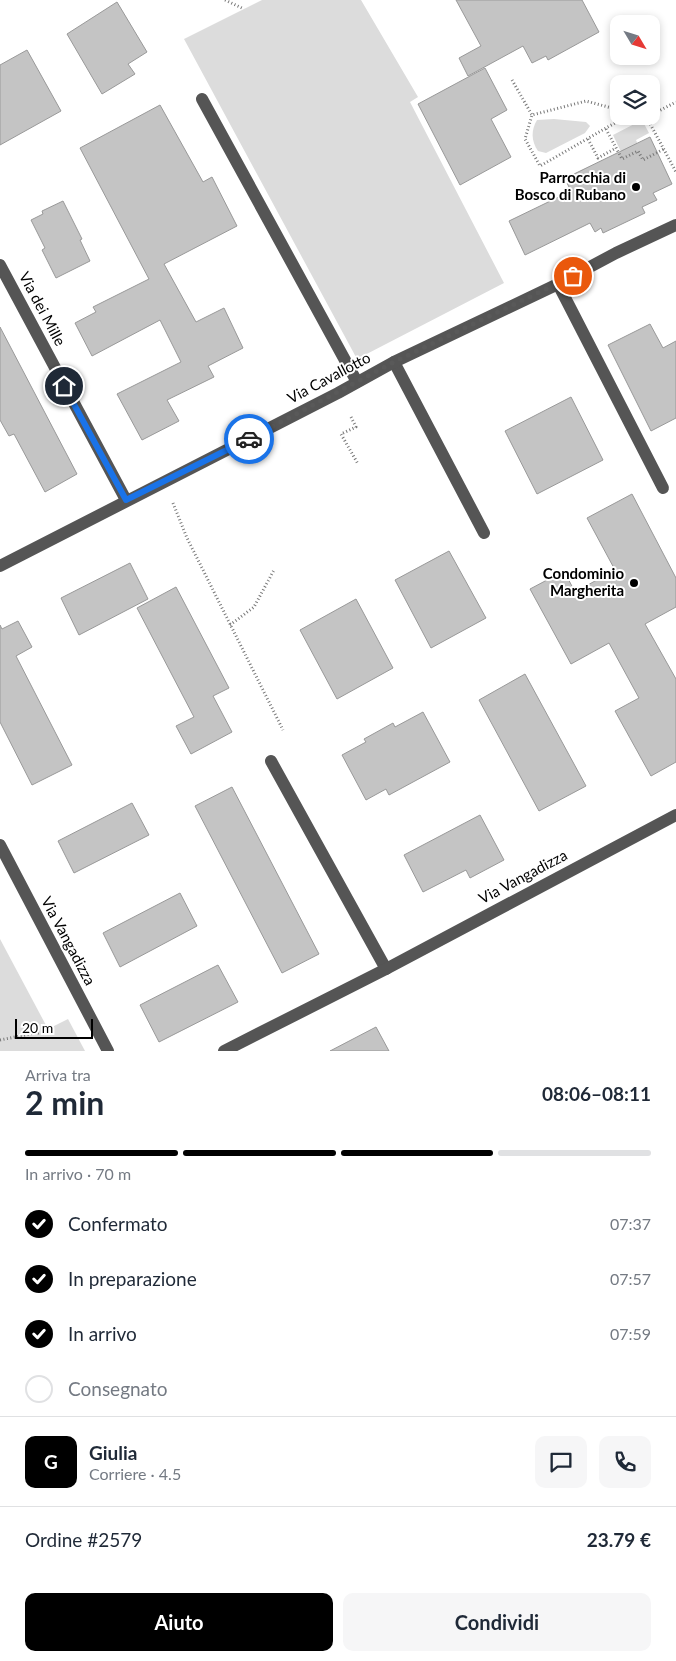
<!DOCTYPE html>
<html lang="it">
<head>
<meta charset="utf-8">
<style>
  :root { --surface:#fff; --page:#f6f6f7; --text:#1f2937; --muted:#747a83; --line:#e0e1e3; --accent:#000 }
  body { margin:0; font-family:Lato,sans-serif; background:var(--page); color:var(--text); height:100vh; display:flex; flex-direction:column; font-size:19px; white-space:nowrap }
  * { box-sizing:border-box; margin:0 }
  p { font-size:16px; color:var(--muted) }
  .icon { flex:none; width:28px; height:28px; fill:none; stroke:currentColor; stroke-width:2; stroke-linecap:round; stroke-linejoin:round }
  .map { position:relative; height:1051px; overflow:hidden }
  .details { display:flex; flex-direction:column; background:var(--surface); flex:1 }
  .details>* { flex:none }
  .needle { width:32px; rotate:128deg }
  .tools { position:absolute; left:610px; top:15px; display:grid; gap:10px }
  .tools a { display:grid; place-items:center; width:50px; height:50px; border-radius:10px; background:var(--surface); box-shadow:0 2px 8px #0003; font-size:25px }
  .scale { position:absolute; left:15px; bottom:12px; width:78px; box-sizing:border-box; padding-left:5px; border:2px solid #000; border-top:0; font-size:14px; line-height:18px; white-space:nowrap; color:#000; -webkit-text-stroke:4px #fff; paint-order:stroke }
  .pin { position:absolute; display:grid; place-items:center; width:42px; height:42px; color:#fff; margin:-21px; border:2px solid #fff; border-radius:50%; box-shadow:0 1px 5px #0007 }
  .courier { position:absolute; display:grid; place-items:center; width:50px; height:50px; margin:-25px; border:4px solid #1a73e8; border-radius:50%; background:#fff; color:#222; box-shadow:0 1px 6px #0007 }
  .summary em { font-style:normal; font-weight:700 }
  .summary div { display:flex; flex-direction:column-reverse }
  .summary { display:flex; align-items:center; justify-content:space-between; height:85px; padding:0 25px }
  h1 { font-size:32px; font-weight:700; line-height:38px }
  .bar { display:grid; grid-template-columns:repeat(4,1fr); gap:8px 5px; align-content:center; height:60px; padding:0 25px }
  .bar i { height:6px; border-radius:4px; background:var(--line) }
  .bar .active { background:var(--accent) }
  .bar p { grid-column:span 4 }
  .line { display:flex; align-items:center; gap:12px; padding:0 25px; border-top:1px solid var(--line) }
  .line div { flex:1 }
  .round { display:grid; place-items:center; flex:none; width:52px; height:52px; border-radius:10px; background:var(--page) }
  ol { padding:0 25px; list-style:none }
  li { display:flex; align-items:center; gap:15px; height:55px }
  li p { margin-inline-start:auto }
  li .icon { padding:5px; border-radius:50%; background:var(--accent); color:#fff; stroke-width:4 }
  li:last-child { color:var(--muted) }
  li i { width:28px; height:28px; border:2px solid var(--line); border-radius:50% }
  .primary-button { display:flex; gap:10px; margin-top:auto; padding:10px 25px }
  .primary-button a { flex:1; height:58px; border-radius:10px; background:var(--accent); color:#fff; font-size:20px; font-weight:700; line-height:58px; text-align:center }
  .primary-button a+a { background:var(--page); color:var(--text) }
  .map>svg:first-child { display:block }
</style>
</head>
<body>
<div class="map">
<svg width="676" height="1051" viewBox="0 0 676 1051">
  <rect width="100%" height="100%" fill="#fff"/>
  <!-- green -->
  <g fill="#dcdcdc">
    <path d="M262 0H361L418 97 410 102 504 283 357 359 184 39Z"/>
    <path d="M554 119 586 122 590 126 585 133 546 153 538 151C531 141 531 130 537 120Z"/>
    <path d="M642 120 649 133 636 140 639 147 623 156 613 135Z"/>
    <path d="M0 939 48 1029 68 1019 85 1051H0Z"/>
  </g>
  <!-- building -->
  <g fill="#c4c4c4" stroke="#999">
    <path d="M456 0H582L599 32 548 60 546 56 532 63 523 46 468 76 459 58 481 46Z"/>
    <path d="M117 2 147 52 128 64 135 74 102 94 67 34Z"/>
    <path d="M27 50 61 111 0 145V65Z"/>
    <path d="M485 68 507 110 491 119 511 157 460 185 418 104Z"/>
    <path d="M160 105 203 182 212 177 237 226 164 264 196 322 224 308 243 348 208 366 214 377 167 400 179 421 142 440 117 394 181 362 160 320 92 356 75 323 96 312 93 307 149 279 80 148Z"/>
    <path d="M650 137 672 184 653 193 657 200 642 207 645 213 603 233 601 228 595 232 590 223 525 255 509 221 571 191 567 183 576 178 574 174Z"/>
    <path d="M63 201 82 239 80 240 90 261 56 278 42 250 45 248 31 220 43 214 42 211Z"/>
    <path d="M650 324 663 348 676 341V418L651 431 608 345Z"/>
    <path d="M0 327 77 474 45 492 14 434 9 436 0 420Z"/>
    <path d="M571 397 603 460 537 494 505 431Z"/>
    <path d="M632 494 676 578V607L645 624 676 679V762L651 776 615 711 639 698 609 643 571 664 530 589 564 571 575 592 615 570 587 518Z"/>
    <path d="M449 551 486 618 431 648 395 580Z"/>
    <path d="M130 563 148 599 79 635 61 598Z"/>
    <path d="M176 587 229 688 213 696 232 732 191 754 176 726 194 717 137 608Z"/>
    <path d="M356 599 393 668 337 699 300 630Z"/>
    <path d="M18 621 32 647 16 656 72 765 32 785 0 722V625L2 629Z"/>
    <path d="M525 674 586 786 539 811 479 700Z"/>
    <path d="M423 712 450 762 389 795 386 789 366 800 342 755 366 742 364 739 393 723 395 727Z"/>
    <path d="M232 787 319 954 282 973 195 806Z"/>
    <path d="M132 803 149 835 74 873 58 841Z"/>
    <path d="M480 815 504 860 470 878 466 870 423 892 404 855Z"/>
    <path d="M180 893 197 926 120 967 103 933Z"/>
    <path d="M218 965 238 1002 159 1042 140 1005Z"/>
    <path d="M376 1027 389 1051H330Z"/>
  </g>
  <g fill="none" stroke-linecap="round" stroke-linejoin="round">
    <!-- path -->
    <g stroke="#777" stroke-width="3" stroke-dasharray="1 2.5" stroke-linecap="butt">
      <path d="M225 0 244 9"/>
      <path d="M512 80 532 115"/>
      <path d="M619 110 586 101 532 115 525 139 540 166 627 116"/>
      <path d="M651 115 676 102"/>
      <path d="M641 116 647 118"/>
      <path d="M650 116 647 118 676 172"/>
      <path d="M606 129 622 159 638 151 643 160 664 149"/>
      <path d="M588 139 598 158 616 148"/>
      <path d="M351 417 356 427 341 434 358 464"/>
      <path d="M173 503 187 538 283 730"/>
      <path d="M230 625 254 607 274 570"/>
      <path d="M0 1040 35 1033H48"/>
    </g>
    <!-- minor -->
    <g stroke="#555" stroke-width="12">
      <path d="M202 99 357 382"/>
      <path d="M0 265 126 500"/>
      <path d="M558 284 663 488"/>
      <path d="M394 362 484 533"/>
      <path d="M0 566 338 393 394 362 558 284 616 253 676 225"/>
      <path d="M271 761 386 969"/>
      <path d="M0 845 108 1051"/>
      <path d="M224 1051 386 969 676 815"/>
    </g>
  </g>
  <g fill="none" stroke-linecap="round" stroke-linejoin="round">
    <!-- done -->
    <path stroke="#595959" stroke-width="5" stroke-dasharray="0 9" d="M249 439 394 362 573 276"/>
    <!-- route -->
    <path stroke="#1a73e8" stroke-width="6" d="M64 386 126 500 249 439"/>
  </g>
  <!-- markers -->
  <g fill="#000" stroke="#fff" stroke-width="2">
    <circle cx="636" cy="187" r="5"/>
    <circle cx="634" cy="583" r="5"/>
  </g>
  <g text-anchor="middle" stroke-width="4" stroke-linejoin="round" paint-order="stroke">
    <!-- poi labels -->
    <g font-size="15" font-weight="bold" fill="#000" stroke="#fff" text-anchor="end">
      <text x="626" y="183">Parrocchia di<tspan x="626" dy="17">Bosco di Rubano</tspan></text>
      <text x="624" y="579">Condominio<tspan x="624" dy="17">Margherita</tspan></text>
    </g>
    <!-- street labels -->
    <g font-size="15" fill="#000" stroke="#fff">
      <text transform="translate(42 309) rotate(62)" y="5">Via dei Mille</text>
      <text transform="translate(329 378) rotate(-28)" y="5">Via Cavallotto</text>
      <text transform="translate(523 877) rotate(-28)" y="5">Via Vangadizza</text>
      <text transform="translate(68 941) rotate(62)" y="5">Via Vangadizza</text>
    </g>
  </g>
</svg>
<div class="tools">
<a><svg class="needle" viewBox="-14 -14 28 28"><path d="M0-13l5 13h-10z" fill="#e53935"/><path d="M0 13l5-13h-10z" fill="#747a83"/></svg></a>
<a><svg class="icon" aria-label="layers" viewBox="0 0 24 24"><path d="M12 4l9 5-9 5-9-5zM3 14l9 5 9-5"/></svg></a>
</div>
<div class="scale">20 m</div>
<div class="pin" style="left:573px;top:276px;background:#ea580c"><svg class="icon" aria-label="bag" viewBox="0 0 24 24"><path d="M5 8h14l-1 12H6zM9 8a3 3 0 0 1 6 0"/></svg></div>
<div class="pin" style="left:64px;top:386px;background:#1f2937"><svg class="icon" aria-label="home" viewBox="0 0 24 24"><path d="M3 11l9-7 9 7M6 9v11h12V9"/></svg></div>
<div class="courier" style="left:249px;top:439px"><svg class="icon" aria-label="car" viewBox="0 0 24 24"><path d="M5 17H2v-5l4-1 3-4h7l3 4 3 1v5h-3M9 17h6M6 11h13"/><circle cx="7" cy="17" r="2"/><circle cx="17" cy="17" r="2"/></svg></div>
</div>
<section class="details">
<div class="summary"><div><h1>2 min</h1><p>Arriva tra</p></div><em>08:06–08:11</em></div>
<div class="bar"><i class="active"></i><i class="active"></i><i class="active"></i><i></i><p>In arrivo · 70 m</p></div>
<ol>
<li><svg class="icon" aria-label="check" viewBox="0 0 24 24"><path d="M5 12l5 5 9-10"/></svg>Confermato<p>07:37</p></li>
<li><svg class="icon" aria-label="check" viewBox="0 0 24 24"><path d="M5 12l5 5 9-10"/></svg>In preparazione<p>07:57</p></li>
<li><svg class="icon" aria-label="check" viewBox="0 0 24 24"><path d="M5 12l5 5 9-10"/></svg>In arrivo<p>07:59</p></li>
<li><i></i>Consegnato</li>
</ol>
<div class="line" style="height:90px"><b class="round" style="background:var(--accent);color:#fff">G</b><div><b>Giulia</b><p>Corriere · 4.5</p></div><a class="round"><svg class="icon" aria-label="chat" viewBox="0 0 24 24"><path d="M4 5h16v11H9l-5 4z"/></svg></a><a class="round"><svg class="icon" aria-label="phone" viewBox="0 0 24 24"><path d="M5 4h4l2 5-3 2q2 4 5 5l2-3 5 2v4C11 20 4 13 5 4z"/></svg></a></div>
<div class="line" style="height:65px"><div>Ordine #2579</div><b>23.79 €</b></div>
<div class="primary-button"><a>Aiuto</a><a>Condividi</a></div>
</section>
</body>
</html>
